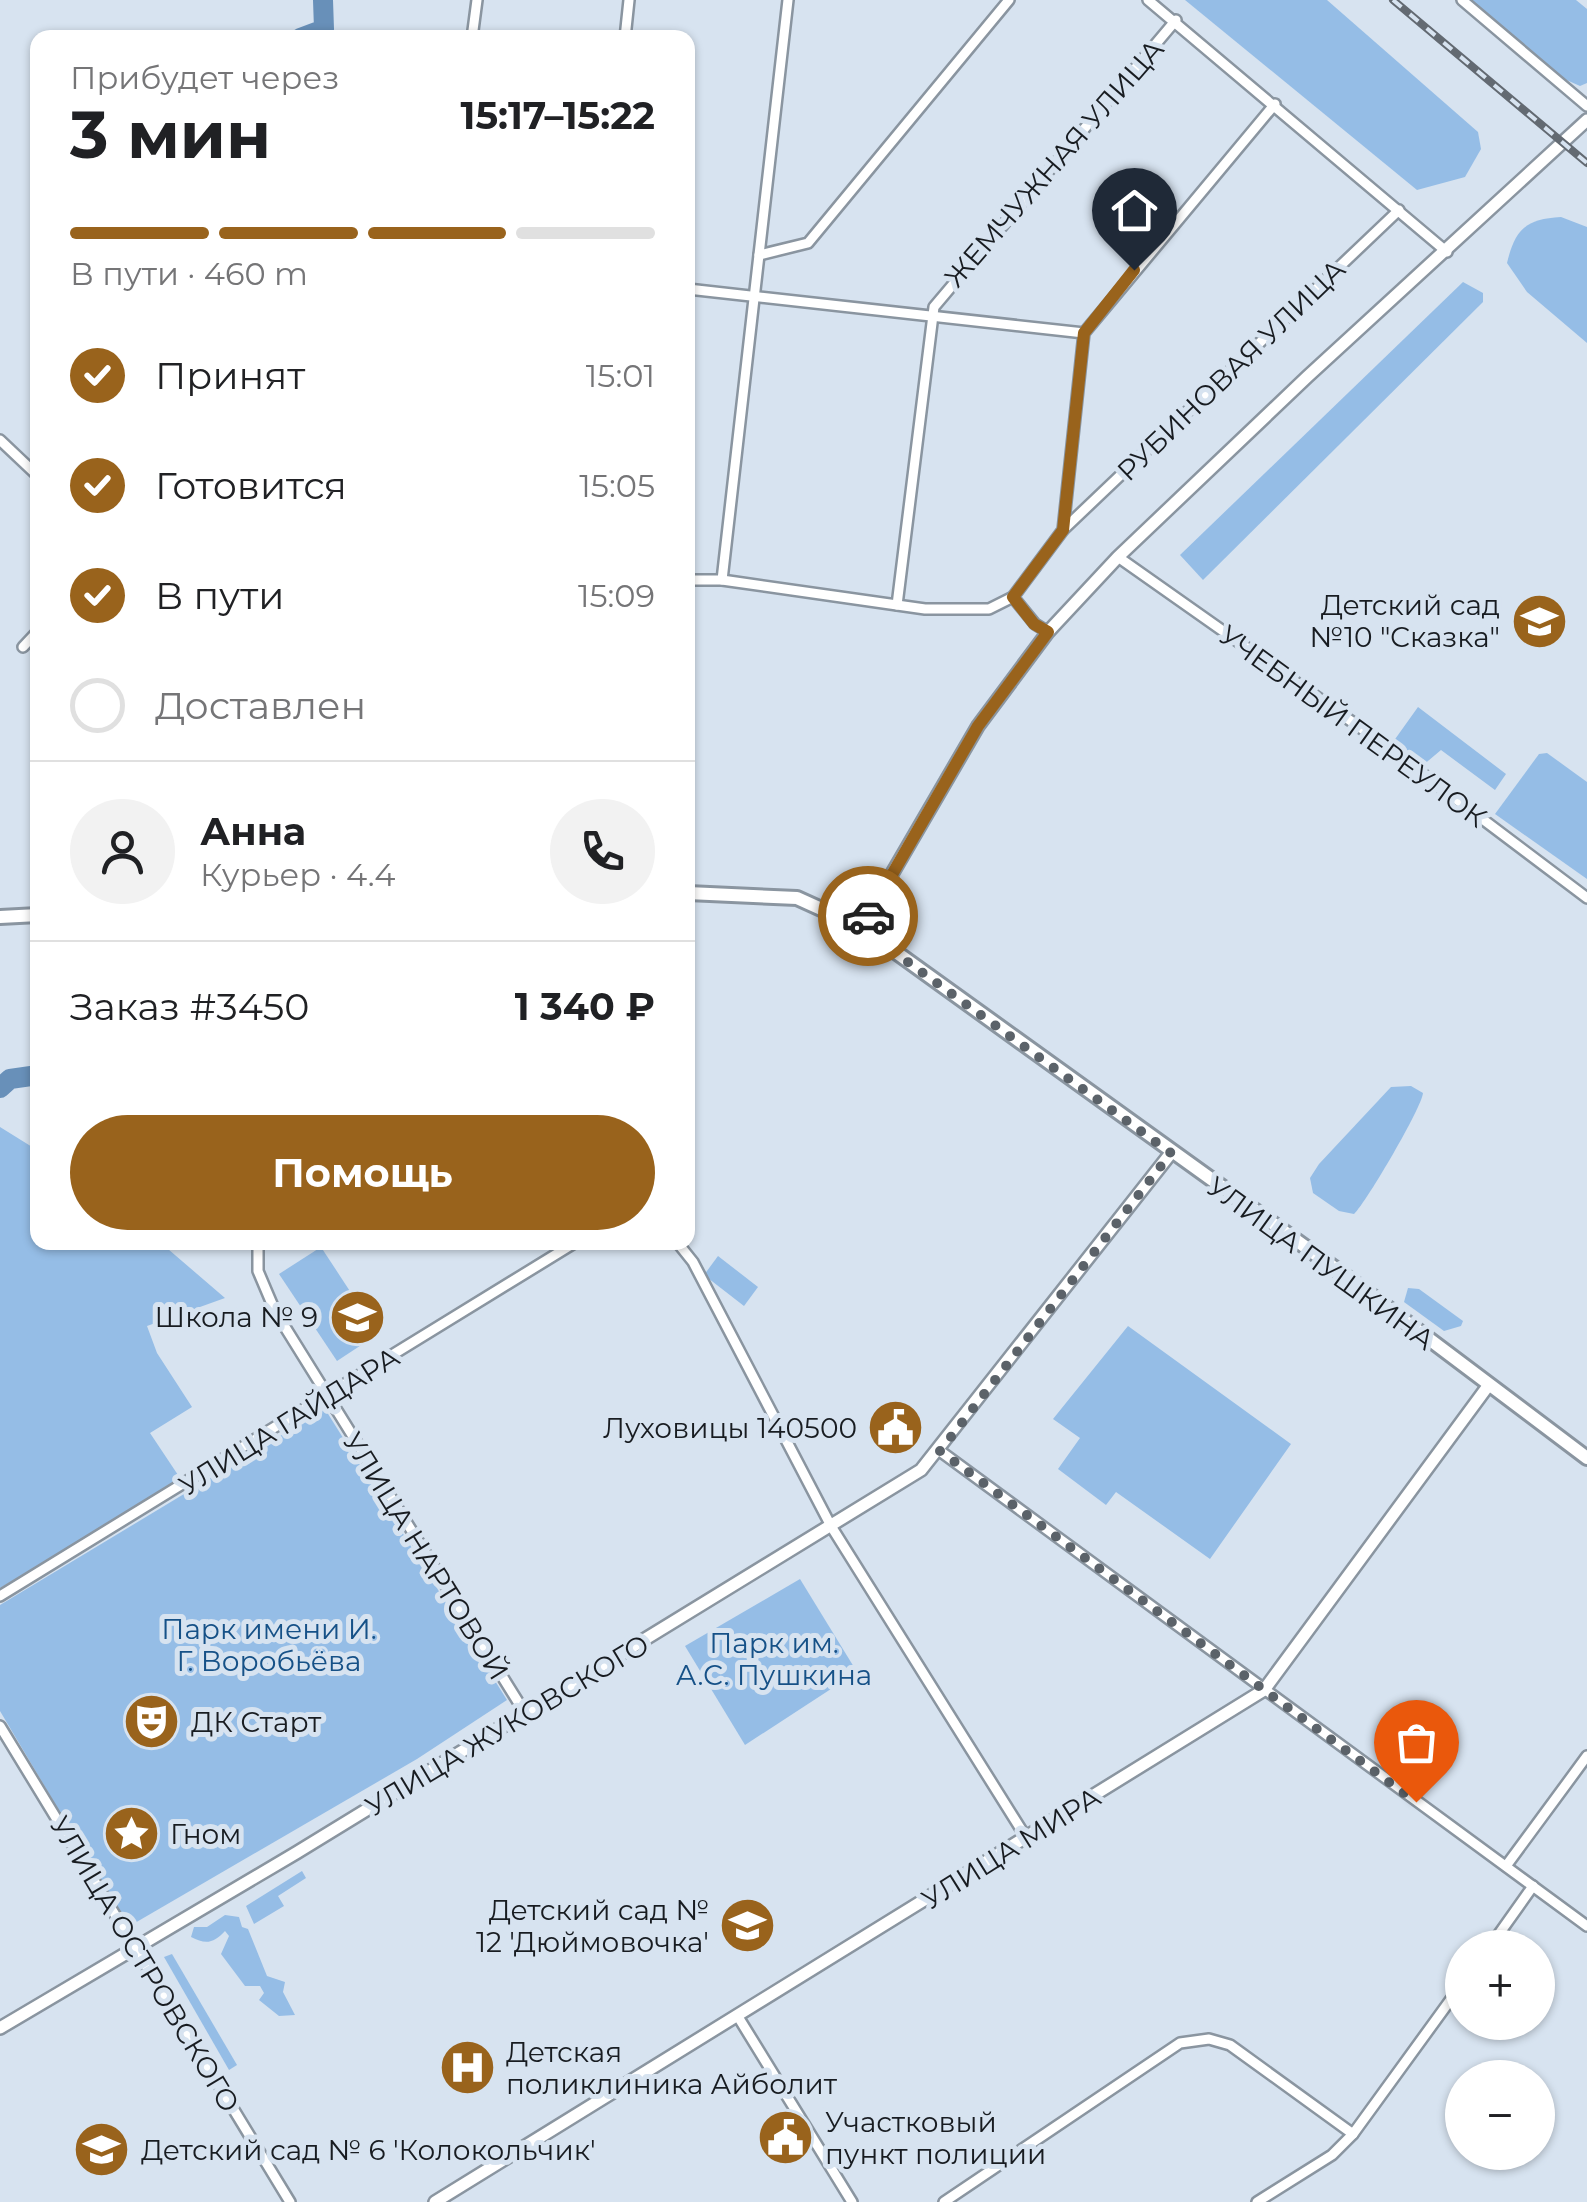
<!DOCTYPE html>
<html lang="ru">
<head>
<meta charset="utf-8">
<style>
  :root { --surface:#fff; --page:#f2f2f2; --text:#202124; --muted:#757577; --line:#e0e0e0; --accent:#99631c }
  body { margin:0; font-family:Montserrat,sans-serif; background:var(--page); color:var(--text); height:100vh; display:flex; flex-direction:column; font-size:38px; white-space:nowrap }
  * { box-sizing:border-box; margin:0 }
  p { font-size:32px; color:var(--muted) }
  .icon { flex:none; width:55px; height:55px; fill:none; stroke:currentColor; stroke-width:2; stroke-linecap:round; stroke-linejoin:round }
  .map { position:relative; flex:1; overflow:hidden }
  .sheet { position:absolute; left:30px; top:30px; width:665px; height:1220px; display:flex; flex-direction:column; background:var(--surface); border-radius:20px; box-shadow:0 2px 8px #0004 }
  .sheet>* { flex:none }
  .controls { position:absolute; left:1445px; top:1930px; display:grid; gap:20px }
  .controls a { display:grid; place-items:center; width:110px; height:110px; border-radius:50%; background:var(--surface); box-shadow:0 2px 8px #0004; font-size:50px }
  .pin { position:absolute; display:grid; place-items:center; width:85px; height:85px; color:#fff; margin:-102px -42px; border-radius:50% 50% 50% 0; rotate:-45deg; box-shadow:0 0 10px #0007 }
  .pin .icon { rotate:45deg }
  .courier { position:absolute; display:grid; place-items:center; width:100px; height:100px; margin:-50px; border:8px solid #99631c; border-radius:50%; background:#fff; color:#222; box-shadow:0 2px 12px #0007 }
  .head em { font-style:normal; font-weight:700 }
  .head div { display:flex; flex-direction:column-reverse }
  .head { display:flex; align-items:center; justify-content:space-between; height:170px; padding:0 40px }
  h1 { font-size:65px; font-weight:700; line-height:75px }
  .bar { display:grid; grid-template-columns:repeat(4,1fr); gap:15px 10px; align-content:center; height:120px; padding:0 40px }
  .bar i { height:12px; border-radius:8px; background:var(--line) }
  .bar .current { background:var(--accent) }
  .bar p { grid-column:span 4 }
  .line { display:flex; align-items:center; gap:25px; padding:0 40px; border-top:2px solid var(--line) }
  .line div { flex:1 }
  .round { display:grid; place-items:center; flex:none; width:105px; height:105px; border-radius:52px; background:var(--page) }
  ol { padding:0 40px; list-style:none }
  li { display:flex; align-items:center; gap:30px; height:110px }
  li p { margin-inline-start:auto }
  li .icon { padding:10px; border-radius:50%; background:var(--accent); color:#fff; stroke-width:4 }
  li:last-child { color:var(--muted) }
  li i { width:55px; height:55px; border:5px solid var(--line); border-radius:50% }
  .button { display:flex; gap:20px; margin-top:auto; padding:20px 40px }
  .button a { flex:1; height:115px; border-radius:60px; background:var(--accent); color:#fff; font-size:40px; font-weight:700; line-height:115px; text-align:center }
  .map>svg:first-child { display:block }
</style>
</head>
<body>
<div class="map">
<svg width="1587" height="2202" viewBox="0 0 1587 2202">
  <rect width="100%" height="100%" fill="#d7e3f0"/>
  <!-- green -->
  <g fill="#95bde6">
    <path d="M1185 0H1327L1478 132 1481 149 1465 177 1417 190Z"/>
    <path d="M1463 0H1576L1587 9V83L1580 86 1562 78Z"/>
    <path d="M1561 217 1587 227V343L1527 292 1507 263C1515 230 1525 219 1561 217Z"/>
    <path d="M1463 282 1483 293V302L1203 580 1180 555Z"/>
    <path d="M1418 707 1506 774 1495 790 1441 750 1422 766 1393 742Z"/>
    <path d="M1547 753 1587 782V879L1495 814 1539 754Z"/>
    <path d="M1411 1086 1423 1093C1422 1107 1367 1201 1354 1214L1339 1211 1313 1193 1310 1178 1319 1164 1391 1087Z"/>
    <path d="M0 1127 37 1150 38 1242 161 1243 225 1298 147 1326 157 1353 192 1407 150 1433 182 1481 0 1588Z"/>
    <path d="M321 1247 378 1334 337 1361 279 1274Z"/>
    <path d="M718 1256 758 1287 744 1306 704 1275Z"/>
    <path d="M1408 1288 1419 1289 1463 1321 1461 1326 1444 1331 1404 1302Z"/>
    <path d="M1128 1326 1291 1444 1210 1559 1116 1492 1106 1505 1058 1469 1080 1438 1053 1419Z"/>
    <path d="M325 1409 507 1700 417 1759 128 1927 0 1711V1605Z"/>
    <path d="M800 1579 857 1672 745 1745 685 1646Z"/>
    <path d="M302 1871 306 1878 278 1896 284 1906 254 1924 246 1906Z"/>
    <path d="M225 1915 239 1917 242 1927 248 1929 267 1976 285 1982 283 1992 295 2015 279 2016 259 2000 264 1993 260 1986H245L221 1954 229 1936 225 1931C214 1943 206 1945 191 1937L194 1927H207Z"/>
    <path d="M172 1954 237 2065 229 2070 164 1957Z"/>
  </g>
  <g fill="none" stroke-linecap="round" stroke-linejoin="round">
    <!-- river -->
    <g stroke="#6890b9" stroke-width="20">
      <path d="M300 38 324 29 323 0"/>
      <path d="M0 1088 10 1079 38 1075"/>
    </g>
    <defs>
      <g id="minor">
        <path d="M1148 0 1447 252"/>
        <path d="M1462 0 1587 106"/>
        <path d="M472 38 477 0"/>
        <path d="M625 38 629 0"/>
        <path d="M759 255 808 243 1009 0"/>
        <path d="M688 289 1084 333"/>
        <path d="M0 440 38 476"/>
        <path d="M1064 529 1399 210"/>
        <path d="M1118 557 1375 738 1587 898"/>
        <path d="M688 580H722L925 609H989L1013 597 1063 530 1084 333 1275 104"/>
        <path d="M722 580 788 0"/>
        <path d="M1013 597 1035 624 1048 632"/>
        <path d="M897 605 934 307 1176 20"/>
        <path d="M23 647 38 631"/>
        <path d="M258 1242V1271L275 1311 525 1713"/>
        <path d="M677 1242 693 1262 831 1526 1027 1839"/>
        <path d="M940 1451 1587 1926"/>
        <path d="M0 1596 576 1242"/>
        <path d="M0 1726 290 2202"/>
        <path d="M1506 1866 1587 1756"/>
        <path d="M1489 1948 1533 1886"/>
        <path d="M737 2015 852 2202"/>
        <path d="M944 2202 1180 2043 1209 2039 1230 2045 1353 2134"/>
        <path d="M1257 2202 1332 2155 1353 2134 1462 1984"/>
      </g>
      <g id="tertiary">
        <path d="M861 927 978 726 1048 632 1118 557 1307 377 1587 120"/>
        <path d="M0 2028 296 1853 921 1470 1171 1153"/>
        <path d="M435 2202 1264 1690 1488 1386"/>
      </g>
      <g id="secondary">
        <path d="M688 893 797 898 861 927 1336 1269 1587 1458"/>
        <path d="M0 917 38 915"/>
      </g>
    </defs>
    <!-- minor casing -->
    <use href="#minor" stroke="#8a95a0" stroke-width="14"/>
    <!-- tertiary casing -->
    <use href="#tertiary" stroke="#8a95a0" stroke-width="16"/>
    <!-- secondary casing -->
    <use href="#secondary" stroke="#8a95a0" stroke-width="18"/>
    <!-- minor -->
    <use href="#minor" stroke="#fff" stroke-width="9"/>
    <!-- tertiary -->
    <use href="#tertiary" stroke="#fff" stroke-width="11"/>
    <!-- secondary -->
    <use href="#secondary" stroke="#fff" stroke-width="12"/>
    <defs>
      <path id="rail" d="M1393 0 1587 163"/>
    </defs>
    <!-- rail casing -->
    <use href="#rail" stroke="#636a72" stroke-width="8"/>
    <!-- rail -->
    <use href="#rail" stroke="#d7e3f0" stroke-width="4" stroke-dasharray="11" stroke-linecap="butt"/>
  </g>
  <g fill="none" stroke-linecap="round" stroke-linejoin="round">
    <!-- done -->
    <path stroke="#5b6269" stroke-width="10" stroke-dasharray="0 18" d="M868 916 861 928 1171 1153 940 1451 1416 1802"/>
    <!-- route -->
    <path stroke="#99631c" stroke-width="12" d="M868 916 978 726 1048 632 1034 624 1013 597 1063 530 1084 333 1134 270"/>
  </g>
  <!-- icons -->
  <defs>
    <symbol id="school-disc" viewBox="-11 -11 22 22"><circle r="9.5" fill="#99631c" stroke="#d7e3f0"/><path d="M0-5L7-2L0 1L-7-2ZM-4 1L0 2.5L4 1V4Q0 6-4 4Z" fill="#fff"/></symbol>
    <symbol id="civic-disc" viewBox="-11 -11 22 22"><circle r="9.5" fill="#99631c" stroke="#d7e3f0"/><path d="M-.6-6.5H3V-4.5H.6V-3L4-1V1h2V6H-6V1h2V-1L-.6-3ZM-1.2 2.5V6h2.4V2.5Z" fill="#fff"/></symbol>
    <symbol id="theatre-disc" viewBox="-11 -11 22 22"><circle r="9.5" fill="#99631c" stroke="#d7e3f0"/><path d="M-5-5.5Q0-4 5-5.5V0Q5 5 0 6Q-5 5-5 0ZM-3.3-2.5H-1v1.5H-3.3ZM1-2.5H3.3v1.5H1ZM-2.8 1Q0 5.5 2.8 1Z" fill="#fff"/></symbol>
    <symbol id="sight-disc" viewBox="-11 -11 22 22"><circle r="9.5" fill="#99631c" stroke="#d7e3f0"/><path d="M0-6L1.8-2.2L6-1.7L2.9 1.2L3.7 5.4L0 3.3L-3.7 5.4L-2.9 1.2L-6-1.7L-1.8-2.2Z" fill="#fff"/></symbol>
    <symbol id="hospital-disc" viewBox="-11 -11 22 22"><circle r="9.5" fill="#99631c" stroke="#d7e3f0"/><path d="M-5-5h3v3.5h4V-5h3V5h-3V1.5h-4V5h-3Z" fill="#fff"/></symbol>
  </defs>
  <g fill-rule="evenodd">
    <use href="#school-disc" x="1508" y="590" width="63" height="63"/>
    <use href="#school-disc" x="326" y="1286" width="63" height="63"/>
    <use href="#civic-disc" x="864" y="1396" width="63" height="63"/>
    <use href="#theatre-disc" x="120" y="1690" width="63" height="63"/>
    <use href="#sight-disc" x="100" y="1802" width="63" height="63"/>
    <use href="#school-disc" x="716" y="1894" width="63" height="63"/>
    <use href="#hospital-disc" x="436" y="2036" width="63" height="63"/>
    <use href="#civic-disc" x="754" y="2106" width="63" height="63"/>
    <use href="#school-disc" x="70" y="2118" width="63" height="63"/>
  </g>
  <g text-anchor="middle" stroke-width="10" stroke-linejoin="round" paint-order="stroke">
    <!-- street labels -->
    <g font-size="28" fill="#181c21" stroke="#d7e3f0">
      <text transform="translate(1054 163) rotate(-49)" y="10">ЖЕМЧУЖНАЯ УЛИЦА</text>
      <text transform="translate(1231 370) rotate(-44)" y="10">РУБИНОВАЯ УЛИЦА</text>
      <text transform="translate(1353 726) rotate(36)" y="10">УЧЕБНЫЙ ПЕРЕУЛОК</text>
      <text transform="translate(1321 1263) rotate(36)" y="10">УЛИЦА ПУШКИНА</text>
      <text transform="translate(289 1421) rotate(-32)" y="10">УЛИЦА ГАЙДАРА</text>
      <text transform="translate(426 1556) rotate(58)" y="10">УЛИЦА НАРТОВОЙ</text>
      <text transform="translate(507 1725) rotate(-31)" y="10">УЛИЦА ЖУКОВСКОГО</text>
      <text transform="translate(1011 1848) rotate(-32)" y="10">УЛИЦА МИРА</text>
      <text transform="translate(145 1964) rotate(59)" y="10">УЛИЦА ОСТРОВСКОГО</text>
    </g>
    <!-- poi labels -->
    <g font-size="28" fill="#181c21" stroke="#d7e3f0" text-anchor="start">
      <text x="1500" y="615" text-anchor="end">Детский сад<tspan x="1500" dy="32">№10 "Сказка"</tspan></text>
      <text x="318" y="1327" text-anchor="end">Школа № 9</text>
      <text x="857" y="1438" text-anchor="end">Луховицы 140500</text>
      <text x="191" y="1732">ДК Старт</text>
      <text x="170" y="1844">Гном</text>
      <text x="709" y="1920" text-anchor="end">Детский сад №<tspan x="709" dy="32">12 'Дюймовочка'</tspan></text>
      <text x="506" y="2062">Детская<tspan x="506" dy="32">поликлиника Айболит</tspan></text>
      <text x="825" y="2132">Участковый<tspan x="825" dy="32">пункт полиции</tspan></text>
      <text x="141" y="2160">Детский сад № 6 'Колокольчик'</text>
    </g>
    <!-- park labels -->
    <g font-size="28" fill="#165187" stroke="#d7e3f0">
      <text x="269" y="1639">Парк имени И.<tspan x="269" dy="32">Г. Воробьёва</tspan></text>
      <text x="774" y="1653">Парк им.<tspan x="774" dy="32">А.С. Пушкина</tspan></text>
    </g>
  </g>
</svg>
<div class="controls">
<a>+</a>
<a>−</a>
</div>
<div class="pin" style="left:1416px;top:1802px;background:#ea580c"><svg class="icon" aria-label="bag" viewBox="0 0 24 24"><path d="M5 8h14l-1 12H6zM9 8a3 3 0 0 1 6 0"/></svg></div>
<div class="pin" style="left:1134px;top:270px;background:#1f2937"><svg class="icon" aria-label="home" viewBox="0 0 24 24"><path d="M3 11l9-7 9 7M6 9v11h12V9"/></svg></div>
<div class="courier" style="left:868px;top:916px"><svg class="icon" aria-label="car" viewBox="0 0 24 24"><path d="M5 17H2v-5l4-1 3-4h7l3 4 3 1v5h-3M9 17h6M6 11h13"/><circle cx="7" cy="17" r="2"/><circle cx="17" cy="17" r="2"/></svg></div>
<section class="sheet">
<div class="head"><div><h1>3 мин</h1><p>Прибудет через</p></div><em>15:17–15:22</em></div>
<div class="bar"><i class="current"></i><i class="current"></i><i class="current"></i><i></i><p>В пути · 460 m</p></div>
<ol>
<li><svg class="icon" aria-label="check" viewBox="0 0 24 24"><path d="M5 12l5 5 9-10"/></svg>Принят<p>15:01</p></li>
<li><svg class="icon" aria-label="check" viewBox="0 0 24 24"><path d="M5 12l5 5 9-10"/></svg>Готовится<p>15:05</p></li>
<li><svg class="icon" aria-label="check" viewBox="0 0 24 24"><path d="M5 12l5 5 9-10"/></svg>В пути<p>15:09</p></li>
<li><i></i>Доставлен</li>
</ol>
<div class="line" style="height:180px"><a class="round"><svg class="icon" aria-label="person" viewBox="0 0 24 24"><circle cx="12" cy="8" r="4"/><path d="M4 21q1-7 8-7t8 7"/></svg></a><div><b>Анна</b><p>Курьер · 4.4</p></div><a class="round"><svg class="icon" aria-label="phone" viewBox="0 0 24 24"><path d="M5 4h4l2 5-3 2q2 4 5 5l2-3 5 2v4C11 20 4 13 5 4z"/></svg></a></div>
<div class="line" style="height:130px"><div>Заказ #3450</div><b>1 340 ₽</b></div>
<div class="button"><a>Помощь</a></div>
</section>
</div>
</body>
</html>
